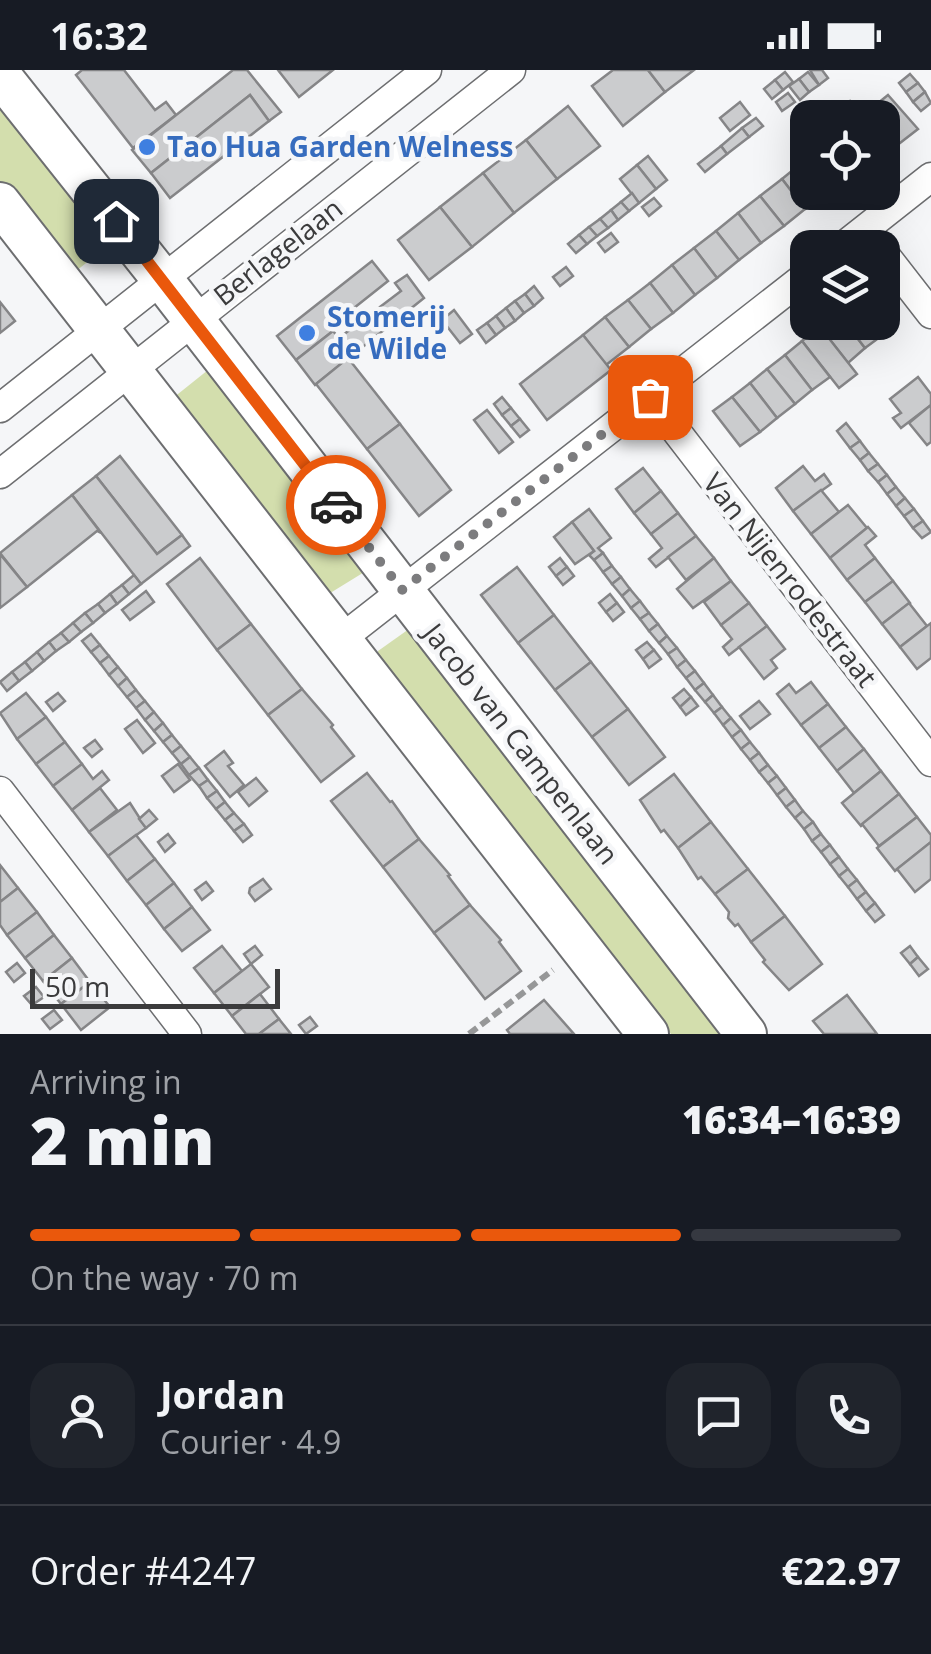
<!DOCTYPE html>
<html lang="en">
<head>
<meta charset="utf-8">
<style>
  :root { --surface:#171b24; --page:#20242c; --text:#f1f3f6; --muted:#9ea1a6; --line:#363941; --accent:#ea580c }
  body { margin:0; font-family:"Open Sans",sans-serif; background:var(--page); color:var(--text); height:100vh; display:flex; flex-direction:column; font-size:38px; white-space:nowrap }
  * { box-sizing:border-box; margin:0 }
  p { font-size:32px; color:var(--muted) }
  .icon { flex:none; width:55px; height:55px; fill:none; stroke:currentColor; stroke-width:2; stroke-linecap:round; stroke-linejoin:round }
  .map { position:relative; height:964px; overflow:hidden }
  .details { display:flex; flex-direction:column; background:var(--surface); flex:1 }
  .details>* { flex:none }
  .fabs { position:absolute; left:790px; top:30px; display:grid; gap:20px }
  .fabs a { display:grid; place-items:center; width:110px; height:110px; border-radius:20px; background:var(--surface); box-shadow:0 10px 40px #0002; font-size:50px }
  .scale { position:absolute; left:30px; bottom:25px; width:250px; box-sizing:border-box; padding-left:10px; border:5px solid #3b3b3c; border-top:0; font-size:28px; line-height:35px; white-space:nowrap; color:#3b3b3c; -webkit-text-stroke:8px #f5f6f8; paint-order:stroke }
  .pin { position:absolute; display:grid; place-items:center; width:85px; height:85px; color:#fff; margin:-42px; border-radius:20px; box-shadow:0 5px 15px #0006 }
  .courier { position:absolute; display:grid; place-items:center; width:100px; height:100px; margin:-50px; border:8px solid #ea580c; border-radius:50%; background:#fff; color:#222; box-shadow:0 2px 12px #0007 }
  .head em { font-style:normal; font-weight:800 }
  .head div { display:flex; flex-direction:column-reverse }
  .head { display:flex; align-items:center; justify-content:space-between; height:170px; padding:0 30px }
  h1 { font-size:65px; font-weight:800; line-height:75px }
  .bar { display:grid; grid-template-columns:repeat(4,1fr); gap:15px 10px; align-content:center; height:120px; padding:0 30px }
  .bar i { height:12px; border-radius:8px; background:var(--line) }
  .bar .on { background:var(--accent) }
  .bar p { grid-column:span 4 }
  .line { display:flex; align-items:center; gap:25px; padding:0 30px; border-top:2px solid var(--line) }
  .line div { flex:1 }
  .round { display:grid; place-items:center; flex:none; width:105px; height:105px; border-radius:30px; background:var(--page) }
  .status { display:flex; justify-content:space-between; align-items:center; height:70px; padding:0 50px; background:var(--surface); direction:ltr }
  .status svg { height:28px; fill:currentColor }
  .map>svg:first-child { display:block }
</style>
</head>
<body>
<div class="status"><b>16:32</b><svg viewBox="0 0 49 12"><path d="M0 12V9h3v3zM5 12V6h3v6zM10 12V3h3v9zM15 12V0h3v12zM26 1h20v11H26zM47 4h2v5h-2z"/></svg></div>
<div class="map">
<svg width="931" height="964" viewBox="0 0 931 964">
  <rect width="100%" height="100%" fill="#f5f6f8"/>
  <!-- green -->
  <g fill="#d3dead">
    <path d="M0 34 110 174 71 205 0 115Z"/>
    <path d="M208 300 366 501 327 525 168 332Z"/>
    <path d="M409 559 729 964H671L378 593V581Z"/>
  </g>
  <!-- building -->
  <g fill="#cbccce" stroke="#858587" stroke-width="2.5">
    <path d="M82 0H124L155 40 166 32 176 45 133 78 76 5Z"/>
    <path d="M233 0H247L281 42 269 51 250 25 151 103 132 80Z"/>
    <path d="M278 0H333L299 27Z"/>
    <path d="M613 0H648L665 22 623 56 592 16Z"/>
    <path d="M648 0H694L665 22Z"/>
    <path d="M810 0H822L828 8 819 15Z"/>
    <path d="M785 2 793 12 783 20 775 10Z"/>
    <path d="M808 2 819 15 809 22 799 9Z"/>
    <path d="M910 4 918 13 906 22 899 13Z"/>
    <path d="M799 9 809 22 800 30 789 16Z"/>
    <path d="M775 10 783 20 772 29 764 19Z"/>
    <path d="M918 13 925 22 913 32 906 22Z"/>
    <path d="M925 22 931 33 921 41 913 32Z"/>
    <path d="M788 23 795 32 782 41 776 32Z"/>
    <path d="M250 25 269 51 170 128 151 103Z"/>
    <path d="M888 25 918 59 882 87V48L832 46 850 31 862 46Z"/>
    <path d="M740 32 750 45 730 61 720 48Z"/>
    <path d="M568 36 600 76 557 109 526 70Z"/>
    <path d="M756 48 763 56 749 67 742 58Z"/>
    <path d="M742 58 749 67 727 84 721 76Z"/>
    <path d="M526 70 557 109 514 143 483 103Z"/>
    <path d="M721 76 727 84 705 102 698 94Z"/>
    <path d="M648 86 667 110 656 119 637 95Z"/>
    <path d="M804 91 808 96V122H826L805 139 782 109Z"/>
    <path d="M637 95 656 119 639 133 620 109Z"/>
    <path d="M483 103 514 143 472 177 440 137Z"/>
    <path d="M782 109 805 139 784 156 760 126Z"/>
    <path d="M632 123 639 133 629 141 621 132Z"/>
    <path d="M760 126 784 156 761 173 738 143Z"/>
    <path d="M654 128 661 136 649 146 642 137Z"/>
    <path d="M621 132 629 141 618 150 611 140Z"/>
    <path d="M440 137 472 177 429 210 398 170Z"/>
    <path d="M611 140 618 150 608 158 600 149Z"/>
    <path d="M738 143 761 173 739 190 716 161Z"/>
    <path d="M600 149 608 158 597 166 589 157Z"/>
    <path d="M589 157 597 166 587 174 579 165Z"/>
    <path d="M716 161 739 190 717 208 694 178Z"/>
    <path d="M611 163 618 172 605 182 598 173Z"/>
    <path d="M579 165 587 174 576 183 568 174Z"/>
    <path d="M694 178 717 208 695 225 672 195Z"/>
    <path d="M372 191 388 211 330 257 333 261 296 290 277 266Z"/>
    <path d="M672 195 695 225 673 243 650 213Z"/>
    <path d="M566 197 573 206 560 216 553 207Z"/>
    <path d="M407 205 424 228 315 315 296 290 333 261 339 268 401 221 395 213Z"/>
    <path d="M650 213 673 243 651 259 628 230Z"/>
    <path d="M534 216 543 228 534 236 525 224Z"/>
    <path d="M525 224 534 236 524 243 515 231Z"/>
    <path d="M628 230 651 259 629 277 605 247Z"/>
    <path d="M515 231 524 243 515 251 506 238Z"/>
    <path d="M0 232 15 251 0 263Z"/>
    <path d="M506 238 515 251 505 258 496 246Z"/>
    <path d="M454 240 472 264 460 273 442 250Z"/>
    <path d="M496 246 505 258 496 265 487 253Z"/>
    <path d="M605 247 629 277 606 295 583 265Z"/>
    <path d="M826 252H845L865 278 848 293 820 257Z"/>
    <path d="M845 252H875L884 264 865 278Z"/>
    <path d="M487 253 496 265 486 273 477 260Z"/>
    <path d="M820 257 857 304 839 318 802 271Z"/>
    <path d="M583 265 611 300 547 350 520 314Z"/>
    <path d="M802 271 830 307 812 320 785 285Z"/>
    <path d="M785 285 812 320 795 334 767 299Z"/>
    <path d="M348 288 400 354 367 379 316 314Z"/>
    <path d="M767 299 795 334 777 348 750 313Z"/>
    <path d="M918 307 931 324V335L901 358 893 348 901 343 890 329Z"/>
    <path d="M750 313 777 348 760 362 732 327Z"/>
    <path d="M502 327 511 338 502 345 494 334Z"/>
    <path d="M732 327 760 362 740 376 713 341Z"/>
    <path d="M931 335V372L927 375 909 353Z"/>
    <path d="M511 338 520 349 511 356 502 345Z"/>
    <path d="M487 340 513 372 499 383 474 350Z"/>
    <path d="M520 349 529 360 520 367 511 356Z"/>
    <path d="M846 353 860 371 850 378 837 361Z"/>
    <path d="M400 354 451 420 419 446 367 379Z"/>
    <path d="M860 371 869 383 860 390 850 378Z"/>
    <path d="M869 383 878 394 868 401 860 390Z"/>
    <path d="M120 386 182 465 157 484 96 406Z"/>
    <path d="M878 394 887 405 878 412 868 401Z"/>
    <path d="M803 396 815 411 824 404 831 414 793 441 776 418Z"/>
    <path d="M643 398 661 421 634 443 616 419Z"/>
    <path d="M887 405 896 417 887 424 878 412Z"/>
    <path d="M96 406 157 484 182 465 190 476 141 514 72 425Z"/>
    <path d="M896 417 905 428 896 436 887 424Z"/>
    <path d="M821 420 839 442 811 464 793 441Z"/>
    <path d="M661 421 678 443 651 464 634 443Z"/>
    <path d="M72 425 101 463 97 461 27 517 0 483Z"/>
    <path d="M905 428 914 439 904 446 896 436Z"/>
    <path d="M848 435 867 458 830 488 811 464Z"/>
    <path d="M589 439 611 468 598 478 603 483 594 490 589 485 594 481 572 452Z"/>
    <path d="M914 439 923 451 913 458 904 446Z"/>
    <path d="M678 443 696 466 656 497 649 489 662 478 651 464Z"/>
    <path d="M923 451 931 462 922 468 913 458Z"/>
    <path d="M572 452 594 481 575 494 554 467Z"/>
    <path d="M868 457 876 466 865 475 875 488 847 510 830 488Z"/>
    <path d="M696 466 714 488 686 510 668 487Z"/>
    <path d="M603 483 612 496 603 502 594 490Z"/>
    <path d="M0 484 27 517 0 538Z"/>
    <path d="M200 488 251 554 217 580 167 514Z"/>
    <path d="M560 488 567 497 556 506 549 497Z"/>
    <path d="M714 488 731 511 693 538 677 519Z"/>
    <path d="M875 488 893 511 865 532 847 510Z"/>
    <path d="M612 496 621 507 612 514 603 502Z"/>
    <path d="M517 497 554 545 518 573 481 525Z"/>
    <path d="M567 497 574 506 563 515 556 506Z"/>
    <path d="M134 505 141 514 129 524 122 515Z"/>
    <path d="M621 507 630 519 622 526 612 514Z"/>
    <path d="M731 511 749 533 721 555 704 532Z"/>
    <path d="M893 511 910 533 882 554 865 532Z"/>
    <path d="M122 515 129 524 117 534 110 524Z"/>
    <path d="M630 519 640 531 631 538 622 526Z"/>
    <path d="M146 521 154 532 130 550 122 540Z"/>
    <path d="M110 524 117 534 105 543 98 534Z"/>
    <path d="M610 524 617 533 606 542 599 533Z"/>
    <path d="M640 531 649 543 640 549 631 538Z"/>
    <path d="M617 533 624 542 613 551 606 542Z"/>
    <path d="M749 533 767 556 729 585 723 577 732 569 721 555Z"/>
    <path d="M909 533 927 556 900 577 882 554Z"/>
    <path d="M98 534 105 543 93 553 85 543Z"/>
    <path d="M85 543 93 553 81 562 73 553Z"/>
    <path d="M649 543 658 554 649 561 640 549Z"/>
    <path d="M554 545 591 592 555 620 518 573Z"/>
    <path d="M73 553 81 562 69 572 61 563Z"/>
    <path d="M931 553V588L917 599 900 577Z"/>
    <path d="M251 554 302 619 268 645 217 580Z"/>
    <path d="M658 554 667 566 659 573 649 561Z"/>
    <path d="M767 556 785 579 771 590 777 598 764 609 739 577Z"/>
    <path d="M61 563 69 572 56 581 49 572Z"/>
    <path d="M91 564 100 575 91 582 82 571Z"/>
    <path d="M667 566 677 578 668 584 659 573Z"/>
    <path d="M49 572 56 581 44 591 37 582Z"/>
    <path d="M647 572 654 580 643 589 636 580Z"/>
    <path d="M100 575 109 586 100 593 91 582Z"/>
    <path d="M677 578 686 590 677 597 668 584Z"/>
    <path d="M654 580 661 589 649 598 643 589Z"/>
    <path d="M37 582 44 591 32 601 25 592Z"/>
    <path d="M109 586 118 597 109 605 100 593Z"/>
    <path d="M686 590 695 601 686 608 677 597Z"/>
    <path d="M25 592 32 601 19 611 12 602Z"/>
    <path d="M591 592 628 639 592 667 555 620Z"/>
    <path d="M118 597 127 608 118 616 109 605Z"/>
    <path d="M695 601 704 613 695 620 686 608Z"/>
    <path d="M12 602 19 611 7 621 0 612Z"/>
    <path d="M127 608 136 620 127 627 118 616Z"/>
    <path d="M811 612 828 634 801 655 777 624 789 614 796 623Z"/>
    <path d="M704 613 713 625 705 632 695 620Z"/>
    <path d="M302 619 333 655 331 657 354 686 321 712 268 645Z"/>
    <path d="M684 619 691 627 680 637 673 628Z"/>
    <path d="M136 620 145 631 136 638 127 627Z"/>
    <path d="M26 623 46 647 17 669 0 643Z"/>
    <path d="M58 623 65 631 53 641 46 632Z"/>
    <path d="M713 625 722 637 714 643 705 632Z"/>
    <path d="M691 627 698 636 686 645 680 637Z"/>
    <path d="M145 631 154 642 145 650 136 638Z"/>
    <path d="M759 631 770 644 750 659 740 646Z"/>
    <path d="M828 634 846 657 819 678 801 655Z"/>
    <path d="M722 637 731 648 723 655 714 643Z"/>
    <path d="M628 639 665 687 629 715 592 667Z"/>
    <path d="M154 642 163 653 154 661 145 650Z"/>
    <path d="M46 647 65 672 36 694 17 669Z"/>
    <path d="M731 648 741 660 732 667 723 655Z"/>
    <path d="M137 650 155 673 143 683 125 659Z"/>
    <path d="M163 653 172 665 163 672 154 661Z"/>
    <path d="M846 657 864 679 837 701 819 678Z"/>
    <path d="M741 660 750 672 741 679 732 667Z"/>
    <path d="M172 665 181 676 172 683 163 672Z"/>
    <path d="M95 670 102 679 92 687 84 678Z"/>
    <path d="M65 672 82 694 53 716 36 694Z"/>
    <path d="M750 672 759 683 750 690 741 679Z"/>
    <path d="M181 676 190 687 181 694 172 683Z"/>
    <path d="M864 679 881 701 854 723 837 701Z"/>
    <path d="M224 681 233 693 228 696 244 715 230 727 205 696Z"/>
    <path d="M759 683 768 695 759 702 750 690Z"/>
    <path d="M190 687 199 698 189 705 181 694Z"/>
    <path d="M82 694 93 709 102 701 109 710 72 740 53 716Z"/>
    <path d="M178 694 190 710 174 722 162 706Z"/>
    <path d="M768 695 777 706 768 713 759 702Z"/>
    <path d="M199 698 208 710 199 716 189 705Z"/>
    <path d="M881 701 899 724 861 756 842 733Z"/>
    <path d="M367 703 390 732 392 731 419 769 383 797 331 731Z"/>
    <path d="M674 704 711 752 678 778 664 760 661 762 640 730Z"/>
    <path d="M777 706 786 718 777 725 768 713Z"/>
    <path d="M256 708 267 721 249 736 238 722Z"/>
    <path d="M208 710 217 721 207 728 199 716Z"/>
    <path d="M100 718 117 740 89 762 72 740Z"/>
    <path d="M786 718 795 730 786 737 777 725Z"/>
    <path d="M217 721 225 732 216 739 207 728Z"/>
    <path d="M899 724 917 747 879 776 862 754Z"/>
    <path d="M795 730 803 741 795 748 786 737Z"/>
    <path d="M225 732 234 743 225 750 216 739Z"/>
    <path d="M130 733 146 758 108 786 89 762Z"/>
    <path d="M149 740 157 749 146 758 139 749Z"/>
    <path d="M803 741 813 752 804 759 795 748Z"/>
    <path d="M234 743 244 754 234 761 225 750Z"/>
    <path d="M917 747 931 765V772L895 801 877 778Z"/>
    <path d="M711 752 748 799 715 824 701 807 698 809 678 778Z"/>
    <path d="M813 752 821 764 812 771 804 759Z"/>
    <path d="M244 754 252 765 243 772 234 761Z"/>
    <path d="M168 764 175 773 165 782 158 772Z"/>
    <path d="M821 764 830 775 821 782 812 771Z"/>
    <path d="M136 765 155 789 127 811 108 786Z"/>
    <path d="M419 769 450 805 448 806 470 835 434 863 383 797Z"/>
    <path d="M931 772V809L915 822 897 799Z"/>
    <path d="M830 775 839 787 830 794 821 782Z"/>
    <path d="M839 787 848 799 839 806 830 794Z"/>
    <path d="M155 789 174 813 146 835 127 811Z"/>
    <path d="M0 795 18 818 0 832Z"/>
    <path d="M748 799 785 846 751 872 738 854 735 856 728 848 729 842 715 824Z"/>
    <path d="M848 799 857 810 848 817 839 806Z"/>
    <path d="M263 809 271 819 255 831 249 823 250 818Z"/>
    <path d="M857 810 866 822 857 829 848 817Z"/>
    <path d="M206 812 213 821 202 830 195 820Z"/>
    <path d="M174 813 192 837 164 859 146 835Z"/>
    <path d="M18 818 37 842 7 865 0 855V832Z"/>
    <path d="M866 822 875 833 866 841 857 829Z"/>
    <path d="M875 833 884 845 875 852 866 841Z"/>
    <path d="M470 835 501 870 499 872 521 901 485 929 434 863Z"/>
    <path d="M192 837 210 860 182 881 164 859Z"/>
    <path d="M37 842 54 865 25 888 7 865Z"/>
    <path d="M785 846 822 894 789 920 763 892 765 890 751 872Z"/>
    <path d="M54 865 72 888 43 911 25 888Z"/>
    <path d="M222 876 242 901 214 923 194 898Z"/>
    <path d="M255 876 262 885 251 894 244 884Z"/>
    <path d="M910 876 918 887 910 894 901 883Z"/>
    <path d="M918 887 928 899 919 906 910 894Z"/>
    <path d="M72 888 90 912 61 934 43 911Z"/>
    <path d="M17 893 25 903 14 912 6 902Z"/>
    <path d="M251 894 269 917 232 946 214 923Z"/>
    <path d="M90 912 110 937 81 960 61 934Z"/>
    <path d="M36 917 44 927 32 935 24 926Z"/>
    <path d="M260 924 279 949 259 964H246L232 946Z"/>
    <path d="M847 925 877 964H824L813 951Z"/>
    <path d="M544 930 574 964H510L507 960Z"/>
    <path d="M54 940 62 950 50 959 42 949Z"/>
    <path d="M310 947 317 956 306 964 299 955Z"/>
    <path d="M279 949 291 964H259Z"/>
  </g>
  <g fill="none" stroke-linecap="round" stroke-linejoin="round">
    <defs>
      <g id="street">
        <path d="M841 178 931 107"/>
        <path d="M882 181 931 244"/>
        <path d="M650 327 931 692"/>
        <path d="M0 338 427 0"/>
        <path d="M0 404 511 0"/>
        <path d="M341 569 808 204"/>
        <path d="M0 721 187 964"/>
      </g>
      <g id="secondary">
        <path d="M0 5 162 209 746 964"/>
        <path d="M0 133 648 964"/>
      </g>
    </defs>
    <!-- street casing -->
    <use href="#street" stroke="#6d6e70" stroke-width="31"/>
    <!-- secondary casing -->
    <use href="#secondary" stroke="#6d6e70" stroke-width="44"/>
    <!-- path -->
    <path stroke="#969798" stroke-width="6" stroke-dasharray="10 5" stroke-linecap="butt" d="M469 964 553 900"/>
    <!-- street -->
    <use href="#street" stroke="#fff" stroke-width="28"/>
    <!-- secondary -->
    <use href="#secondary" stroke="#fff" stroke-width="40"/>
  </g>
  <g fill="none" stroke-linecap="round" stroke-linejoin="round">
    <!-- done -->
    <path stroke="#7c7c7e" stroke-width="10" stroke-dasharray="0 18" d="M336 435 402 520 650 327"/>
    <!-- route -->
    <path stroke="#ea580c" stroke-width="12" d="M116 151 336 435"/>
  </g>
  <!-- markers -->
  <g fill="#3f7fe0" stroke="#f5f6f8" stroke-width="4">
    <circle cx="147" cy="77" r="10"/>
    <circle cx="307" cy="263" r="10"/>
  </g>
  <g text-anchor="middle" stroke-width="9" stroke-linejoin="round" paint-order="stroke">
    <!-- shop labels -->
    <g font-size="28" font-weight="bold" fill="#366cbe" stroke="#f5f6f8" text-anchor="start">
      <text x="167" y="87">Tao Hua Garden Welness</text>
      <text x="327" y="257">Stomerij<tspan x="327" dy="32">de Wilde</tspan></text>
    </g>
    <!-- street labels -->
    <g font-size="28" fill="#3b3b3c" stroke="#f5f6f8">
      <text transform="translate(278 182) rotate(-38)" y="10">Berlagelaan</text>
      <text transform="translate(790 510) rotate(52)" y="10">Van Nijenrodestraat</text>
      <text transform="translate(521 674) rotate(52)" y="10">Jacob van Campenlaan</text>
    </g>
  </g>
</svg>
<div class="fabs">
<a><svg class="icon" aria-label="locate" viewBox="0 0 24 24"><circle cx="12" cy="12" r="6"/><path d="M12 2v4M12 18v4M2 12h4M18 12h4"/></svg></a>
<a><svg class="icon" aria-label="layers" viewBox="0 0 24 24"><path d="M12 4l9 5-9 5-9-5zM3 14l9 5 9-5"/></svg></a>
</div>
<div class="scale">50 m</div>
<div class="pin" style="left:650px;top:327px;background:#ea580c"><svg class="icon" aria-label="bag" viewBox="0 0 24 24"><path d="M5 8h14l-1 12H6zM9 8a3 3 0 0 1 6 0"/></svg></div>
<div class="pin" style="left:116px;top:151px;background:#1f2937"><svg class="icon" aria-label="home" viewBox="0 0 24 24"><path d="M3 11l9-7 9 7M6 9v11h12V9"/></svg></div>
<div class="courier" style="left:336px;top:435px"><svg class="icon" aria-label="car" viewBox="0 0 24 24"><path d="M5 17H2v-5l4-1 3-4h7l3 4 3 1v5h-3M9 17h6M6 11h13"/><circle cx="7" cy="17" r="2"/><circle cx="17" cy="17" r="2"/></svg></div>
</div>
<section class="details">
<div class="head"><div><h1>2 min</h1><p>Arriving in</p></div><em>16:34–16:39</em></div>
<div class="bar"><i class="on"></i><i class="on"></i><i class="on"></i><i></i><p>On the way · 70 m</p></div>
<div class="line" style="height:180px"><a class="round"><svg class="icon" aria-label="person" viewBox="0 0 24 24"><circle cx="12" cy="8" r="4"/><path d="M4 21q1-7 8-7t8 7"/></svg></a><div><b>Jordan</b><p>Courier · 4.9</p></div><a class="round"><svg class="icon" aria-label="chat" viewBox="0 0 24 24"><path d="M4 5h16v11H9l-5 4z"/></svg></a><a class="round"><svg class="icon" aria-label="phone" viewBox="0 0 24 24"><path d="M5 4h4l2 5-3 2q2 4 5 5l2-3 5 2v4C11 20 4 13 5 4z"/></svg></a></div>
<div class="line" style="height:130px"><div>Order #4247</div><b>€22.97</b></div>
</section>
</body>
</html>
